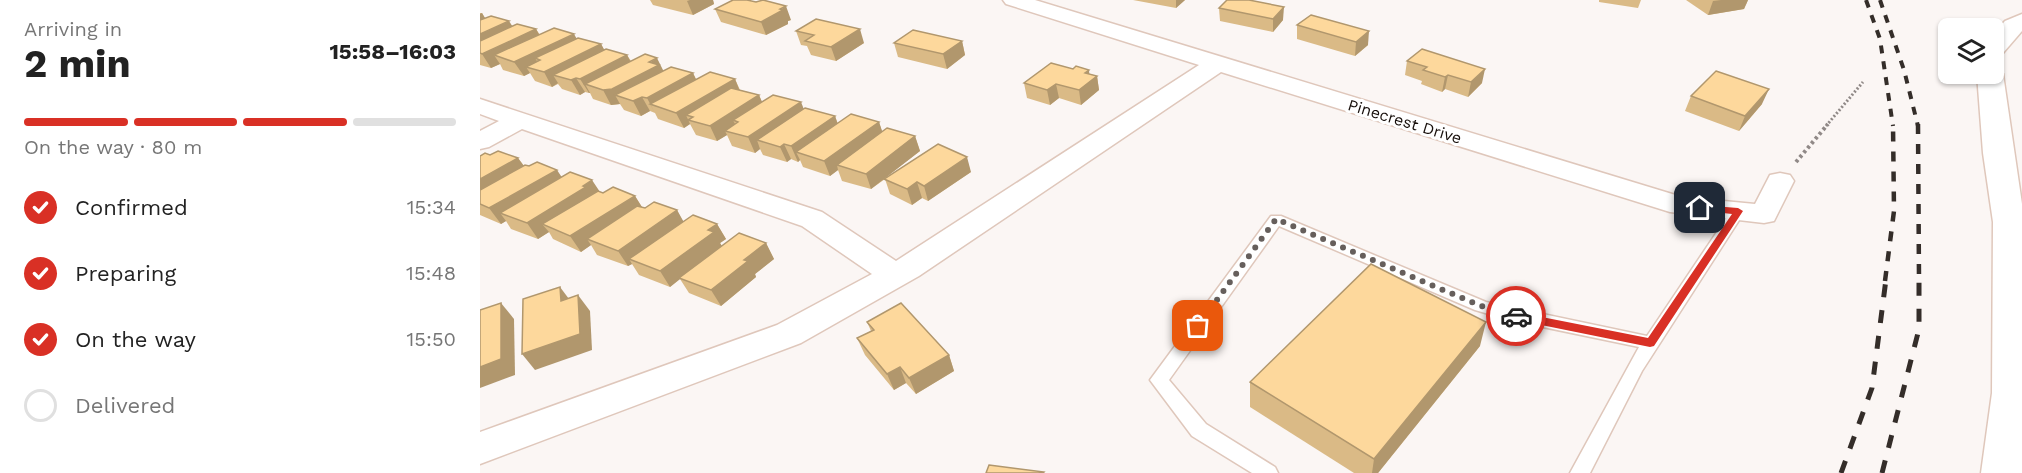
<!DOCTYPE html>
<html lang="en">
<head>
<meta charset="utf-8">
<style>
  :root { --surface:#fff; --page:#f2f2f2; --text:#222; --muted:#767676; --line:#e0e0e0; --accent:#d93025 }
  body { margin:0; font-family:"Work Sans",sans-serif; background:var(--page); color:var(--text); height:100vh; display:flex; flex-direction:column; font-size:22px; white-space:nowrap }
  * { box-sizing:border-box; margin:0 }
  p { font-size:20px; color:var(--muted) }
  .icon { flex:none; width:33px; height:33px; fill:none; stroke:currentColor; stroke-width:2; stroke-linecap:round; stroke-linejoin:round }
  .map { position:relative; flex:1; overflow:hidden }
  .side { display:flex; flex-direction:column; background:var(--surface); width:480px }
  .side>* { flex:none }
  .controls { position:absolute; left:1458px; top:18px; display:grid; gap:12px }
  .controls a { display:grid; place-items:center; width:66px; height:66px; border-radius:9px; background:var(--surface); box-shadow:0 2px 4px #0004; font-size:30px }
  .pin { position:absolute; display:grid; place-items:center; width:51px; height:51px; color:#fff; margin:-26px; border-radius:12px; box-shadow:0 3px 9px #0006 }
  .courier { position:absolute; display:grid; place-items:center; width:60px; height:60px; margin:-30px; border:4px solid #d93025; border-radius:50%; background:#fff; color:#222; box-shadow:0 2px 8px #0007 }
  .summary em { font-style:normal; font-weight:700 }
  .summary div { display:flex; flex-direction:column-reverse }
  .summary { display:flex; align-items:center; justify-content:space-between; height:102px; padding:0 24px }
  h1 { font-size:39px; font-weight:700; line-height:45px }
  .bar { display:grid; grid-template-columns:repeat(4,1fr); gap:9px 6px; align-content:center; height:72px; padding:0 24px }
  .bar i { height:8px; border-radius:4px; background:var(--line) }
  .bar .current { background:var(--accent) }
  .bar p { grid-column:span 4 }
  ol { padding:0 24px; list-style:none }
  li { display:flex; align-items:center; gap:18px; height:66px }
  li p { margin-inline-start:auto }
  li .icon { padding:6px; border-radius:50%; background:var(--accent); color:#fff; stroke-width:4 }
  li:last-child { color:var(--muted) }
  li i { width:33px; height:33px; border:3px solid var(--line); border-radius:50% }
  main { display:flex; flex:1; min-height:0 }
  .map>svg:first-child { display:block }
</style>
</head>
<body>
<main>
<section class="side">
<div class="summary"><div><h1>2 min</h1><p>Arriving in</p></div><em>15:58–16:03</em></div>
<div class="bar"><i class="current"></i><i class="current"></i><i class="current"></i><i></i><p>On the way · 80 m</p></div>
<ol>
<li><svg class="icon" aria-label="check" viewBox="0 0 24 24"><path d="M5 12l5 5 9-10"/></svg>Confirmed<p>15:34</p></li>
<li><svg class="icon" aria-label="check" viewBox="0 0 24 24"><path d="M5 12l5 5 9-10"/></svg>Preparing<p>15:48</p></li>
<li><svg class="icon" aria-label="check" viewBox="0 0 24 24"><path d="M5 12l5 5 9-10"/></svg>On the way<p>15:50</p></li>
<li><i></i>Delivered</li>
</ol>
</section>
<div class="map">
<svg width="1542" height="473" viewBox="0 0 1542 473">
  <rect width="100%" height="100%" fill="#fbf6f4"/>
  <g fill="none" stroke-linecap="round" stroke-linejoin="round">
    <defs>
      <path id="service" d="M1258 206 1265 211 1162 371 1110 473H1090L1159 347 1029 320 995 310 799 226 689 380 726 424 795 467 798 473H772L712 436 670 380 791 216H801L1006 302 1167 336 1253 208Z"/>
      <path id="minor" d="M523 0H555L1202 197 1275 204 1290 175 1300 173 1310 175 1314 181 1294 221 1284 223 1190 212 741 72 439 276 321 343 0 464V432L297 325 392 274 322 226 42 129 9 147 0 149V131L19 121 0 114V99L342 212 416 261 719 65 526 4Z"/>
      <g id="tertiary">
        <path d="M1542 14V31L1523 53 1514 55V33L1525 21Z"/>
        <path d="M1514 67 1519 69 1523 74 1542 204V473H1501L1512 393 1513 222 1503 153 1497 74H1514Z"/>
      </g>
    </defs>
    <!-- service casing -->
    <use href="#service" stroke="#dfc7bb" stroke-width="3"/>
    <!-- minor casing -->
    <use href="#minor" stroke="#dfc7bb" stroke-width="3"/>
    <!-- tertiary casing -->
    <use href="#tertiary" stroke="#dfc7bb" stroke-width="3"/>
    <!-- path-far1 -->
    <path stroke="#908987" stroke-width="3" stroke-dasharray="2 2" stroke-linecap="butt" d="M1346 126 1383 82"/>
    <!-- path -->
    <path stroke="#908987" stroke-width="4" stroke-dasharray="3 3" stroke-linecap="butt" d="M1316 162 1348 124"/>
    <!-- service -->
    <use href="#service" fill="#fff" fill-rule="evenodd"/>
    <!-- minor -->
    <use href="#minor" fill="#fff" fill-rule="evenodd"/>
    <!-- tertiary -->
    <use href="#tertiary" fill="#fff" fill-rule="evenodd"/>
    <!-- rail-far2 -->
    <g stroke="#342d29" stroke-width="4" stroke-dasharray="8 8" stroke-linecap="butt">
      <path d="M1386 0 1400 39 1413 126"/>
      <path d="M1400 0 1424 70 1438 126"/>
    </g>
    <!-- rail-far1 -->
    <g stroke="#342d29" stroke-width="4.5" stroke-dasharray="10 10" stroke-linecap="butt">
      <path d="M1438 124 1439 281"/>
      <path d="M1405 281 1414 211 1413 124"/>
    </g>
    <!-- rail -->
    <g stroke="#342d29" stroke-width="5" stroke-dasharray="13 13" stroke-linecap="butt">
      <path d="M1361 473 1392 388 1406 279"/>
      <path d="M1402 473 1439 329V279"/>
    </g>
  </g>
  <!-- wall -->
  <g fill="#daba86">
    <path d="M170 0H233L234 4 213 15 173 5Z"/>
    <path d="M653 0H705L696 8Z"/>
    <path d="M1119 0H1161L1158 8 1119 2Z"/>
    <path d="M1206 0H1268L1264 9 1228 15Z"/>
    <path d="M739 8 803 20 793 32 740 21Z"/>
    <path d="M235 9 311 20 308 21V24L286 35 241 22Z"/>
    <path d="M0 13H2L5 18 33 26 56 29 60 35 97 39 121 44 124 50 147 55 151 61 183 71 213 73 216 79H255L260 90 279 95 282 102 324 109 355 116 358 124 399 122 402 131 435 136 440 151 405 178 491 172 448 201 442 198 432 205 410 194 405 179 391 189 362 181 358 170 350 176 323 167 320 160 318 162 311 159 307 162 283 155 280 149 275 153 252 146 247 135 237 141 216 135 210 124 204 128 178 119 175 113 170 111 161 116 144 110 140 104 131 105 113 99 110 93H109L105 92 100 95 82 89 78 84 72 87 55 81 50 73 44 76 23 70 20 64 11 68 0 65Z"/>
    <path d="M817 25 888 45 875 56 817 39Z"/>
    <path d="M316 31 384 43 356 61 331 55 327 46 321 45Z"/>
    <path d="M482 41 485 55 467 69 418 57 414 43Z"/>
    <path d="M927 61 1002 83 988 97 965 89 962 92 941 84 942 81 925 75Z"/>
    <path d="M609 74 617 76 619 90 601 105 579 98 570 105 547 98 544 83Z"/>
    <path d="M1211 96 1282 104 1259 131 1205 111Z"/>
    <path d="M10 155 38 158 44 166 82 177 123 193 155 196 162 207 165 208 197 210 203 222 237 224 246 239 240 243 242 246 286 243 294 259 275 274 276 277 241 306 209 293 200 279 190 287 159 275 152 264 148 266 117 255 111 245 101 252 73 239 69 232 58 239 31 229 26 221 21 224 0 215V156Z"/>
    <path d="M387 322 469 355 474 371 436 394 426 383 414 390 385 355 377 338 391 331Z"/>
    <path d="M1000 346 898 473H874L770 407V382Z"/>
  </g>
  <!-- shaded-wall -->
  <g fill="#b1976d">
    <path d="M210 0H233L234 4 213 15 207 1Z"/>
    <path d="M696 0H705L696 8Z"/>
    <path d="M1241 0H1268L1264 9 1228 15 1233 1Z"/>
    <path d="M306 6 311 20 308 21V24L286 35 281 22Z"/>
    <path d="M804 7 803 20 793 32V19Z"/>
    <path d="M2 13 10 27 0 31V14Z"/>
    <path d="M29 21 38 35 0 50V34Z"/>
    <path d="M56 29 64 43 14 55 20 64 11 68 2 54Z"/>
    <path d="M380 29 384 43 356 61 351 47Z"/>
    <path d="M889 31 888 45 875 56 876 42Z"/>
    <path d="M94 34 102 48 60 60 55 58 61 68 46 67 50 73 44 76 34 62Z"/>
    <path d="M482 41 485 55 467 69 463 54Z"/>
    <path d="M121 44 129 58 73 75 78 83 72 87 64 72Z"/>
    <path d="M147 55 155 70 105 84 110 93H109L100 79Z"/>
    <path d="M177 58 184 72 135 95 140 104 131 105 123 90Z"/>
    <path d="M1005 69 1002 83 988 97 991 82Z"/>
    <path d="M609 70 610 82 617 76 619 90 601 105 599 90 605 73Z"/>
    <path d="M213 73 220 88 170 104 175 113 167 98Z"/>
    <path d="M968 75 965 89 962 92 965 77Z"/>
    <path d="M96 78 105 92 100 95 91 80Z"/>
    <path d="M255 79 261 94 213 117 206 115 210 124 204 128 196 113Z"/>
    <path d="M576 84 579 98 570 105 567 90Z"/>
    <path d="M1289 89 1282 104 1259 131 1265 116Z"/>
    <path d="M279 95 285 109 258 122 253 120 257 128 245 131 247 135 237 141 230 126Z"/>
    <path d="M162 97 170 111 161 116 153 101Z"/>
    <path d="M321 102 327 117 277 140 280 149 275 153 268 137Z"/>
    <path d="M355 116 360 131 316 152 320 160 318 162 311 146Z"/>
    <path d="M399 122 404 137 357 165 358 170 350 176 344 161Z"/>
    <path d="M435 136 440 151 391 189 386 174Z"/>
    <path d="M304 144 311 159 307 162 300 147Z"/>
    <path d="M487 157 491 172 448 201 444 186Z"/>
    <path d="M38 158 49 173 0 200V179Z"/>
    <path d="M77 170 87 185 20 213 26 221 21 224 9 208Z"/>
    <path d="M112 180 122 195 62 224 69 232 58 239 47 223Z"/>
    <path d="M437 182 442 198 432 205 427 189Z"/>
    <path d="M155 196 165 212 107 239 111 245 101 252 90 236Z"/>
    <path d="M197 210 206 226 149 259 152 264 148 266 138 251Z"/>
    <path d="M237 224 246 239 240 243 243 248 199 278 200 279 190 287 180 271 228 230Z"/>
    <path d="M286 243 294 259 275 274 276 277 241 306 231 290 264 260Z"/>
    <path d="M80 287 92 303 81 301Z"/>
    <path d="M98 295 110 311 112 350 55 370 42 354Z"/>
    <path d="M21 303 34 319 35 375 0 388V367Z"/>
    <path d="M1006 322 1000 346 898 473H892L894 459Z"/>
    <path d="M469 355 474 371 436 394 429 378Z"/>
    <path d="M420 367 426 383 414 390 407 374Z"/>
  </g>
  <!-- building -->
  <g fill="#fdd89c" stroke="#b1976d" stroke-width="1.5">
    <path d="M253 0H267L276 2 283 0 306 6 300 9 303 10 281 22 235 9Z"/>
    <path d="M747 0H769L804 7 793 19 739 8Z"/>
    <path d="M831 15 889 31 876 42 817 25Z"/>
    <path d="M11 16 29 21 0 34V20Z"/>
    <path d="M336 19 380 29 351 47 325 41 334 35 316 31Z"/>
    <path d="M37 24 56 29 2 54 0 53V41Z"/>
    <path d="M74 28 94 34 34 62 14 55Z"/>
    <path d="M433 30 482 41 463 54 414 43Z"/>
    <path d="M98 38 121 44 64 72 46 67 60 60 55 58Z"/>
    <path d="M126 49 147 55 100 79 96 78 91 80 73 75Z"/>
    <path d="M942 49 1005 69 991 82 968 75 965 77 943 70 947 67 927 61Z"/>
    <path d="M165 54 177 58 169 62 179 65 132 89 123 90 105 84Z"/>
    <path d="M571 63 593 69 596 66 609 70 605 73 617 76 599 90 576 84 567 90 544 83Z"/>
    <path d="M191 67 213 73 167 98 162 97 153 101 135 95Z"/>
    <path d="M1236 71 1289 89 1265 116 1211 96Z"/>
    <path d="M230 72 255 79 196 113 170 104Z"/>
    <path d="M251 88 279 95 230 126 208 120 213 117 206 115Z"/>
    <path d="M293 95 321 102 268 137 245 131 258 122 253 120Z"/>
    <path d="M325 108 355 116 311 146 304 144 300 147 277 140Z"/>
    <path d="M371 114 399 122 344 161 316 152Z"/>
    <path d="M407 128 435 136 386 174 357 165Z"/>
    <path d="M458 144 487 157 444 186 437 182 427 189 404 179Z"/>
    <path d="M18 151 38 158 0 179V156L5 153 10 155Z"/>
    <path d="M57 162 77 170 9 208 0 204V190L45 165 49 166Z"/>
    <path d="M90 172 112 180 103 186 106 187 47 223 20 213Z"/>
    <path d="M133 187 155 196 90 236 62 224 118 191 123 193Z"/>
    <path d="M174 202 197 210 138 251 107 239 157 206 165 208Z"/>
    <path d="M213 215 237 224 228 230 234 232 180 271 149 259Z"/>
    <path d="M259 233 286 243 264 260 268 261 231 290 199 278Z"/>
    <path d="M891 264 1006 322 894 459 770 382Z"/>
    <path d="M80 287 81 301 98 295 100 334 42 354 43 299Z"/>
    <path d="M21 303V359L0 367V310Z"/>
    <path d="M421 303 469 355 429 378 420 367 407 374 377 338 394 330 387 322Z"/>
    <path d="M509 465 564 472 563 473H506Z"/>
  </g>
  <!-- route -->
  <path fill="#d93025" d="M1220 205 1258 208 1263 211 1174 346 1170 347 1032 319V313L1036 312 1168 338 1252 214 1216 210 1215 208Z"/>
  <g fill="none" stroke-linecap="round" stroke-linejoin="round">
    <!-- done -->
    <path stroke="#665f5c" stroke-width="6" stroke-dasharray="0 10.8" d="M718 326 796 219 1001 306 1036 316"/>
  </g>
  <g text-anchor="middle" stroke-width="6" stroke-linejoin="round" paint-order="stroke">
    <!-- street labels -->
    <g font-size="16" fill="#160e0a" stroke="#fff">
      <text transform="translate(925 121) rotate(17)" y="6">Pinecrest Drive</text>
    </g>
  </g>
</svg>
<div class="controls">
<a><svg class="icon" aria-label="layers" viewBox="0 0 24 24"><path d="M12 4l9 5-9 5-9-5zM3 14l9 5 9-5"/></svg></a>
</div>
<div class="pin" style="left:718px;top:326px;background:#ea580c"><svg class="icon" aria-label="bag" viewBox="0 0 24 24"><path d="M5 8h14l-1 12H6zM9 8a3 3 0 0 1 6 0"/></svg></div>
<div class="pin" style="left:1220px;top:208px;background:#1f2937"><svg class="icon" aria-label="home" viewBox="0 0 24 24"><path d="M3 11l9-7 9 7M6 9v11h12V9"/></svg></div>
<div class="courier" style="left:1036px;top:316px"><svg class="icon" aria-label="car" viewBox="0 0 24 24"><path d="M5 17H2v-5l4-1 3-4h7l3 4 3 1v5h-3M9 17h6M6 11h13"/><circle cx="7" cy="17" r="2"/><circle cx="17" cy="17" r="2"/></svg></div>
</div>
</main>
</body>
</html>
